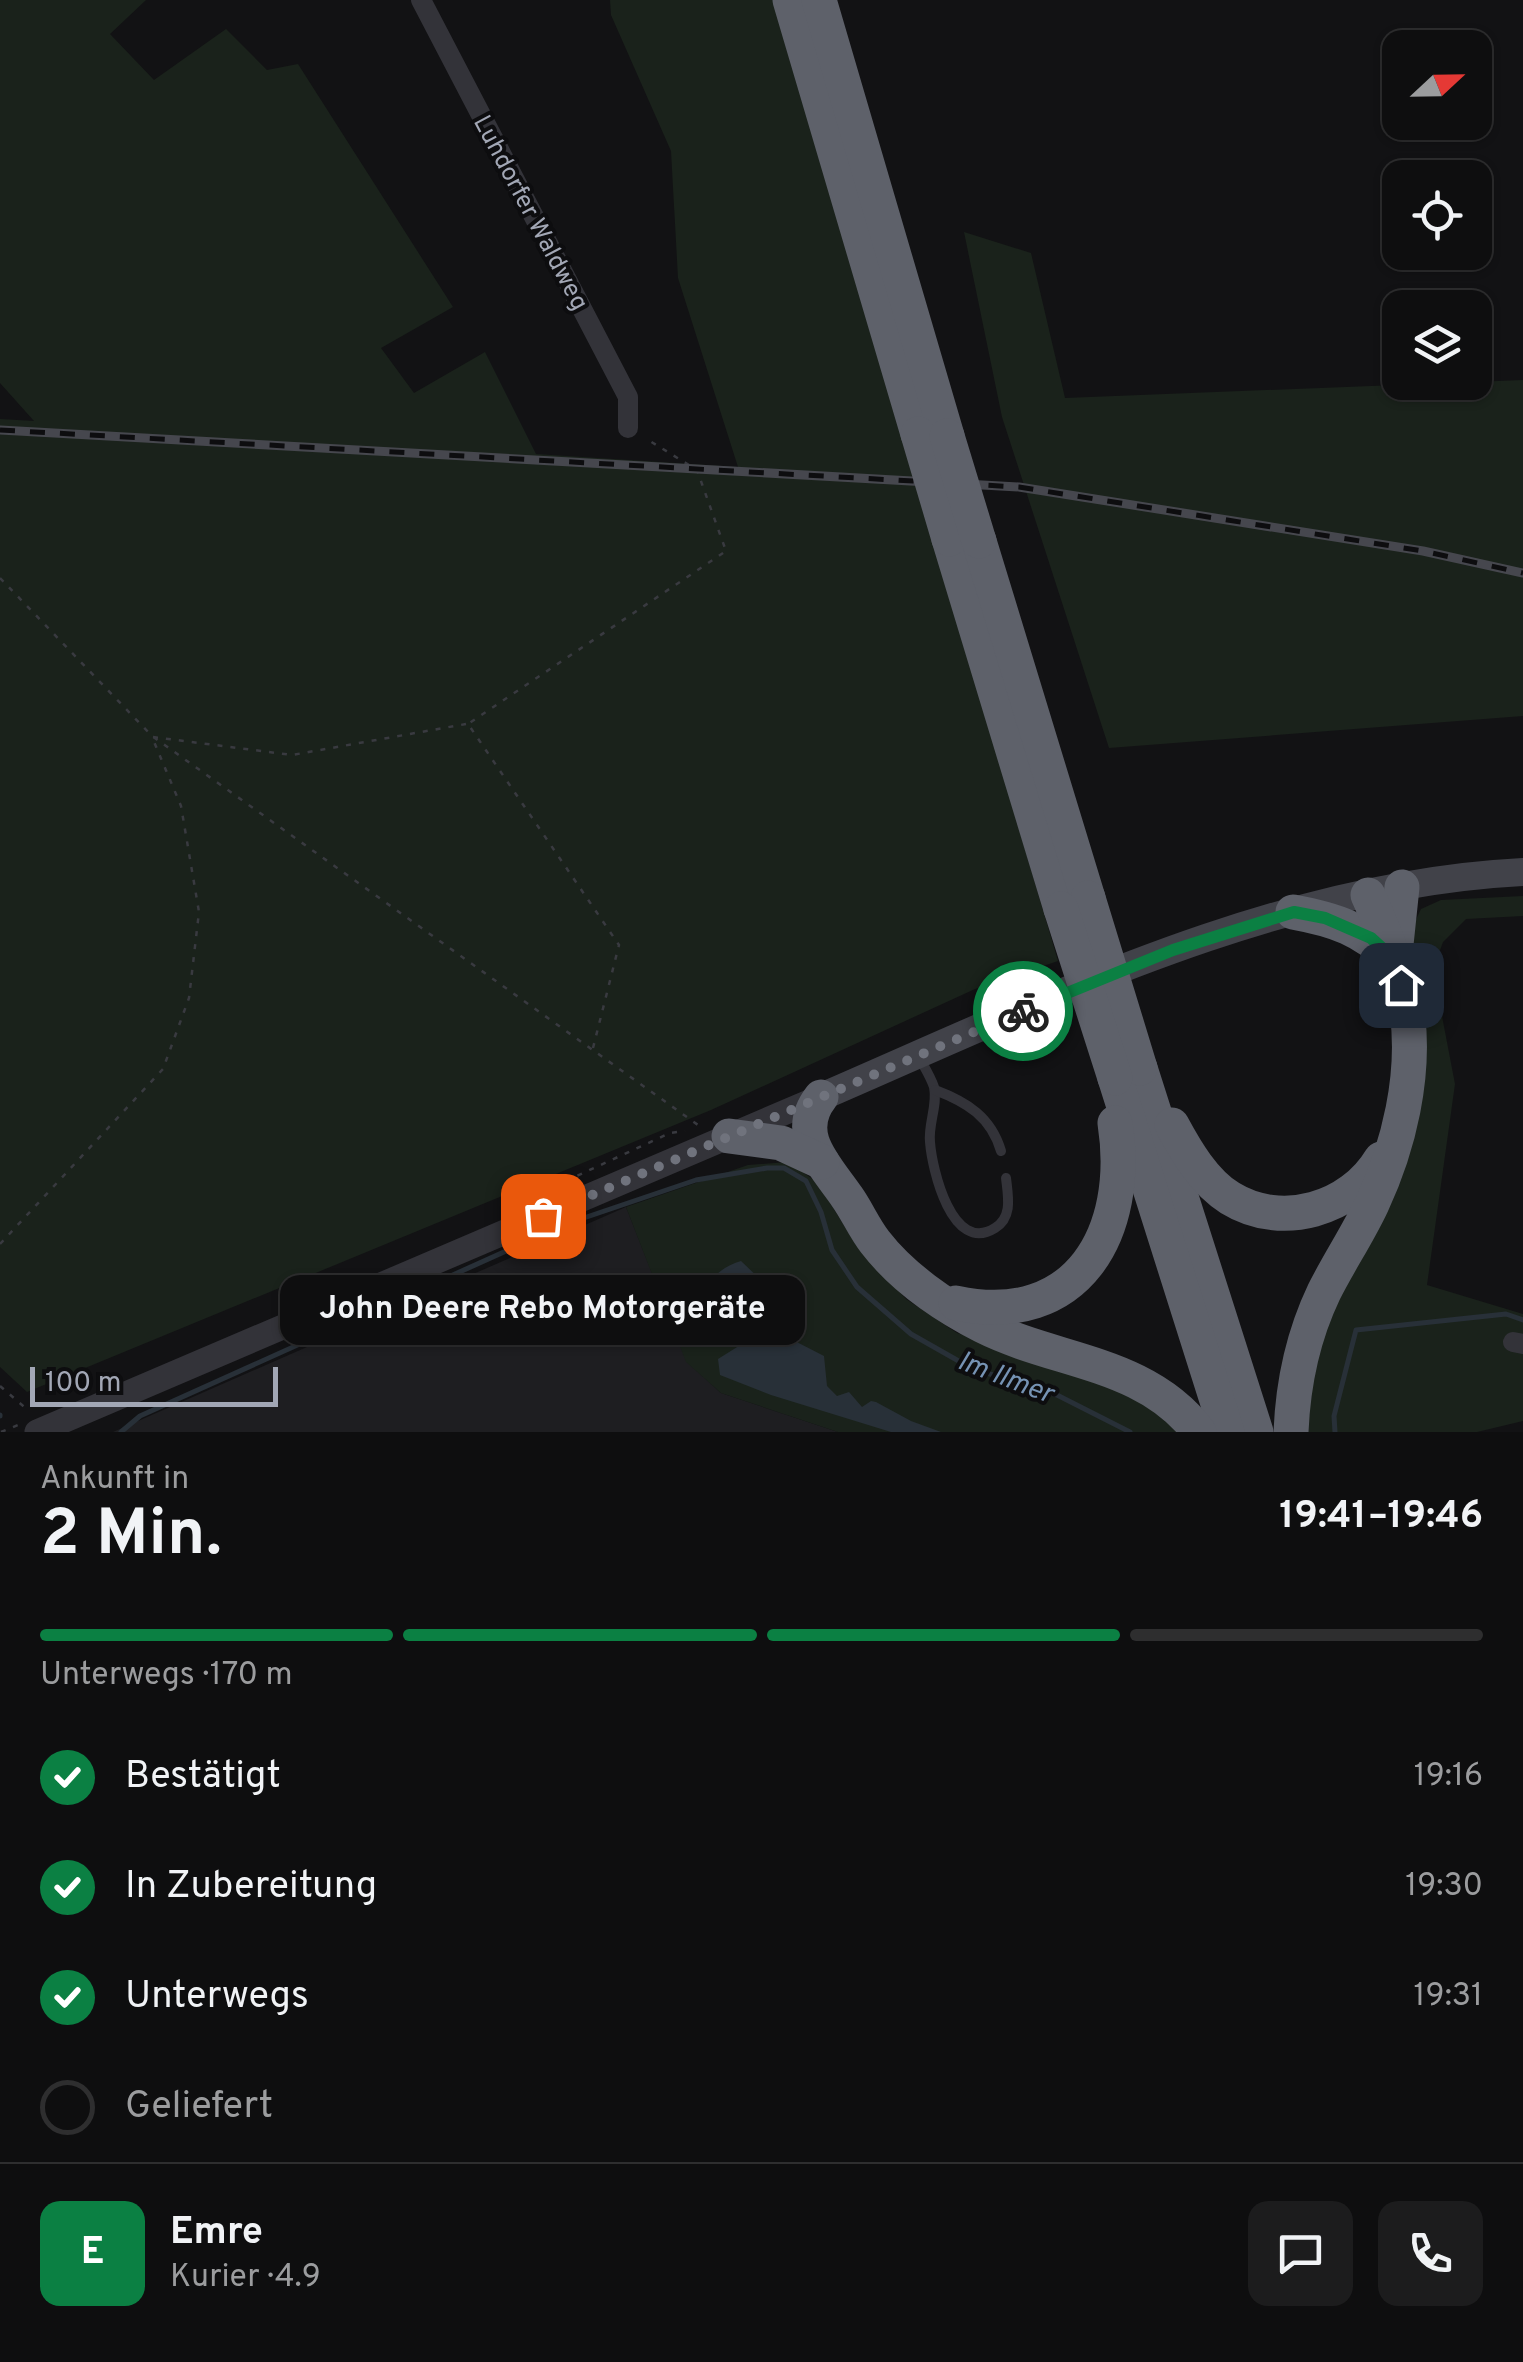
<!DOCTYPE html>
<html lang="de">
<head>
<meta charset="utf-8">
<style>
  :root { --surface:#0e0e0f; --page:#1c1c1d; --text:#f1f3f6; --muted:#9b9c9e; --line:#2e2e2f; --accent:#0b8043 }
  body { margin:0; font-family:Overpass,sans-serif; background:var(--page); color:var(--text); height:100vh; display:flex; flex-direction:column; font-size:38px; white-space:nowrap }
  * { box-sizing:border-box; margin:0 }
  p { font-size:32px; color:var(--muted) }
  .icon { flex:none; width:55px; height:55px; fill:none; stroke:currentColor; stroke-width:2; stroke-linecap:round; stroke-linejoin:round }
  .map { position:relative; height:1432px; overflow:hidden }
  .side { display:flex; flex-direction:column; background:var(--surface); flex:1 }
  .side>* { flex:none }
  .needle { width:65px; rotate:68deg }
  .tools { position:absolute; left:1382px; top:30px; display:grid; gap:20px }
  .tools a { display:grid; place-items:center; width:110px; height:110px; border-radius:20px; background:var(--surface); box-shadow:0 2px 8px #0004,0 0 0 2px var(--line); font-size:50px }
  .scale { position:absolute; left:30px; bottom:25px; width:248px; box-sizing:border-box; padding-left:10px; border:5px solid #a2a7b5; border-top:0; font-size:28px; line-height:35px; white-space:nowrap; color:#a2a7b5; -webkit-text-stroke:8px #0d0d0f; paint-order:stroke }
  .pin { position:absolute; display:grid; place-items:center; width:85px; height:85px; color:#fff; margin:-42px; border-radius:20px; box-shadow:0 5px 15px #0006 }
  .courier { position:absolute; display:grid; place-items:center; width:100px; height:100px; margin:-50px; border:8px solid #0b8043; border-radius:50%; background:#fff; color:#222; box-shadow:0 2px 12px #0007 }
  .bubble { position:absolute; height:70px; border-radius:20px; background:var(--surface); box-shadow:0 2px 8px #0004,0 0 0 2px var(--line); font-size:32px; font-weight:700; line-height:70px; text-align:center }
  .summary em { font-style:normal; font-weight:700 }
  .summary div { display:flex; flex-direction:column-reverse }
  .summary { display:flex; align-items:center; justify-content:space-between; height:170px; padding:0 40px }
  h1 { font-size:65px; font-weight:700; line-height:75px }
  .bar { display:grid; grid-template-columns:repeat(4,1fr); gap:15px 10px; align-content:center; height:120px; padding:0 40px }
  .bar i { height:12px; border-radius:8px; background:var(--line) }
  .bar .selected { background:var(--accent) }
  .bar p { grid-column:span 4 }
  .line { display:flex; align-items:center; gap:25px; padding:0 40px; border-top:2px solid var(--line) }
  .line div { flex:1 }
  .round { display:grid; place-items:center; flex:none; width:105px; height:105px; border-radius:20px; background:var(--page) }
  ol { padding:0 40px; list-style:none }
  li { display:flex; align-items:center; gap:30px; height:110px }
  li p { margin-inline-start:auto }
  li .icon { padding:10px; border-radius:50%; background:var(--accent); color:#fff; stroke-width:4 }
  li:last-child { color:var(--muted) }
  li i { width:55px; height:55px; border:5px solid var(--line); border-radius:50% }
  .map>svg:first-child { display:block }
</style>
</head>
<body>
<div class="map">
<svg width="1523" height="1432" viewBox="0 0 1523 1432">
  <rect width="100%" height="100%" fill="#121214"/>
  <!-- built -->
  <path fill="#1e1e21" d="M626 1207 687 1362 721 1393 838 1432H113Z"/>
  <!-- green -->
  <g fill="#1a221b">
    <path d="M0 0H146L110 34 154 80 226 29 267 70 298 64 453 307 381 348 414 393 485 352 536 454 738 467 678 278 671 151 611 15 610 0H775L1058 961 975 989 711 1110 27 1392 0 1367V419L34 421 0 383Z"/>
    <path d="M964 232 1031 253 1065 398 1523 380V716L1109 748 1002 417Z"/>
    <path d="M1523 896V916L1466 919 1443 942 1433 969 1455 1084 1427 1285 1523 1314V1421L1477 1432H1300L1303 1381 1375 1211 1413 926 1421 909 1441 900Z"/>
    <path d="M788 1162 817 1182 857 1246 906 1299 957 1333 1118 1385 1161 1413 1179 1432H838L721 1393 686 1362 626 1207 748 1165Z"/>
  </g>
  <!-- water -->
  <path fill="#283038" d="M741 1261 764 1283 776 1305 750 1329 756 1337 785 1336 824 1356 827 1386 837 1396 849 1392 862 1407 871 1401 876 1402 911 1421 941 1432H891L771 1395 720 1375 718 1359 742 1344C740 1327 726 1318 715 1307L716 1296 706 1292C709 1276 727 1265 741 1261Z"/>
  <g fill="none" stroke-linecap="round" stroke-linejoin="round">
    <!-- stream -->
    <g stroke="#283038" stroke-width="5">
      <path d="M0 1415V1416"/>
      <path d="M121 1432 140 1416 566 1224 696 1180 767 1168H784L806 1181 821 1212 832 1250 857 1287 911 1334 971 1368 1057 1395 1130 1432"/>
      <path d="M1335 1432 1334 1416 1356 1330 1506 1314 1523 1320"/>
    </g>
    <!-- path -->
    <g stroke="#393a40" stroke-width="2.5" stroke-dasharray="5 8" stroke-linecap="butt">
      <path d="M0 578 152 736 698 1125"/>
      <path d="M153 737 292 755 466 724"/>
      <path d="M593 1048 619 945 468 724 726 551 697 470 645 438"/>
      <path d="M542 1192 670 1133 685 1131"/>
      <path d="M0 1244 163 1069 189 998 199 912 181 806 152 737"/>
      <path d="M0 1386 29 1411"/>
      <path d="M1 1432 18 1425"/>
    </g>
    <!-- service -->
    <g stroke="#333339" stroke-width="10">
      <path d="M920 1059C925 1068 931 1078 934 1087 938 1105 928 1124 930 1142 932 1169 952 1255 995 1228 1013 1217 1008 1196 1006 1178"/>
      <path d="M935 1090C967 1102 991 1117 1001 1151"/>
    </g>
    <!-- minor -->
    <g stroke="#333339" stroke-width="20">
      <path d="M421 0 628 397V428"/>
      <path d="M1513 1342 1523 1344"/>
    </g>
    <!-- tertiary -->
    <path stroke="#333339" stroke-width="25" d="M37 1432 821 1097"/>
    <!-- secondary -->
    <path stroke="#414249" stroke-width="28" d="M821 1097C1043 1001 1278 884 1523 872"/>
    <!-- motorway -->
    <g stroke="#5e616a" stroke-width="35">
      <path d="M790 0 918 434"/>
      <path d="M819 0 947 436"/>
      <path d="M949 539 1061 909"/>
      <path d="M979 541 1088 898"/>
      <path d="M1293 912C1337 920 1361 929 1394 959"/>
      <path d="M1395 954 1402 887"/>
      <path d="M1140 1068 1256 1432"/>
      <path d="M1115 1078 1227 1432"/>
      <path d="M821 1097C792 1134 825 1165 847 1197 857 1211 864 1228 875 1242 902 1277 944 1306 983 1326 1057 1363 1145 1361 1199 1432"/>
      <path d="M1172 1125C1186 1151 1204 1182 1230 1198 1282 1230 1351 1209 1381 1159"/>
      <path d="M729 1136 781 1143 822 1162"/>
      <path d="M956 1303C1078 1329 1132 1232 1115 1123"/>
      <path d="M1291 1432C1293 1383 1303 1336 1324 1292 1339 1262 1358 1234 1372 1204 1399 1146 1416 1075 1407 1011 1401 970 1384 932 1368 895"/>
    </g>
    <defs>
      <path id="rail" d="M0 430 1019 487 1423 551 1523 573"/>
    </defs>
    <!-- rail casing -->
    <use href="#rail" stroke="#46474e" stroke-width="9"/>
    <!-- rail -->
    <use href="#rail" stroke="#0d0d0f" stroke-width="5" stroke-dasharray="15" stroke-linecap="butt"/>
    <!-- motorway-bridge -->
    <g stroke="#5e616a" stroke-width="35">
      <path d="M918 434 949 539"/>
      <path d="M947 436 979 541"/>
      <path d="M1088 898 1140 1068"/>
      <path d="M1061 909 1115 1078"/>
    </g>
  </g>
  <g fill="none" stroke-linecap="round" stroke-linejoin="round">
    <!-- done -->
    <path stroke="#70737d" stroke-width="10" stroke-dasharray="0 18" d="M543 1216 1023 1011"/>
    <!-- route -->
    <path stroke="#0b8043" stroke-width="12" d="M1023 1011 1173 950 1294 912 1325 918 1371 938 1395 960 1401 985"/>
  </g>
  <g text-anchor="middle" stroke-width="8" stroke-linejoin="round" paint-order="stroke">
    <!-- street labels -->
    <g font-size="25" fill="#a2a7b5" stroke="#0d0d0f">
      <text transform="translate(532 212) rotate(62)" y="9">Luhdorfer Waldweg</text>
    </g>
    <!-- water labels -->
    <g font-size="28" font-style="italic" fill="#7693b4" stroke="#0d0d0f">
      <text transform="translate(1006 1376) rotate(21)" y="10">Im Ilmer</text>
    </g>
  </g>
</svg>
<div class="tools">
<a><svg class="needle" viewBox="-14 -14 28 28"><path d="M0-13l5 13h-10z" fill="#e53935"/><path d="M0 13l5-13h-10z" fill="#9b9c9e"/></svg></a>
<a><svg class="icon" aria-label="locate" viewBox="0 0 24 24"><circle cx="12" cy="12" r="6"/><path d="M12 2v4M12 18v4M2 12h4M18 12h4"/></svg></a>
<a><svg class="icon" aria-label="layers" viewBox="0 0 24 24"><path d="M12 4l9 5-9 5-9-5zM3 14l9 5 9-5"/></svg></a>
</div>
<div class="scale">100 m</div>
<div class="pin" style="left:543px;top:1216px;background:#ea580c"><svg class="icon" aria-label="bag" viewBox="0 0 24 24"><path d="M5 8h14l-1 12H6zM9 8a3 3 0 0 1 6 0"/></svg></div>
<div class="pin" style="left:1401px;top:985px;background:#1f2937"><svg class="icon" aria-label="home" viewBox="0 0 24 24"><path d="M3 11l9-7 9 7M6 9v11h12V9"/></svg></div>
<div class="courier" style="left:1023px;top:1011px"><svg class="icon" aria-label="bike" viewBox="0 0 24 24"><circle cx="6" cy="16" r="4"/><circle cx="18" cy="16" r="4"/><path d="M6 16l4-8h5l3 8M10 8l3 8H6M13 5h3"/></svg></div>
<div class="bubble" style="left:280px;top:1275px;width:525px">John Deere Rebo Motorgeräte</div>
</div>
<section class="side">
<div class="summary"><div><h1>2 Min.</h1><p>Ankunft in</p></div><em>19:41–19:46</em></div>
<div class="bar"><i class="selected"></i><i class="selected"></i><i class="selected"></i><i></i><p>Unterwegs · 170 m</p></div>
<ol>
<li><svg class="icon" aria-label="check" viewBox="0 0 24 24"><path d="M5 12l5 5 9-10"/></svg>Bestätigt<p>19:16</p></li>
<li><svg class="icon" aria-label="check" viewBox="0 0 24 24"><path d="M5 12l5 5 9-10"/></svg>In Zubereitung<p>19:30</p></li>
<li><svg class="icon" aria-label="check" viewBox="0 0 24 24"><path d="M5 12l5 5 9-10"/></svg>Unterwegs<p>19:31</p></li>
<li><i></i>Geliefert</li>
</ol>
<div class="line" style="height:180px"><b class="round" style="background:var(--accent);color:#fff">E</b><div><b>Emre</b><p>Kurier · 4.9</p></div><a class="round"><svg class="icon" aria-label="chat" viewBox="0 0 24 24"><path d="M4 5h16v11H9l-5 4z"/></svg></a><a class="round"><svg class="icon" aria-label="phone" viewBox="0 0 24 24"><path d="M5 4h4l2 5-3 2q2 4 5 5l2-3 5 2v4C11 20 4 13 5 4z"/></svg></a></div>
</section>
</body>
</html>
